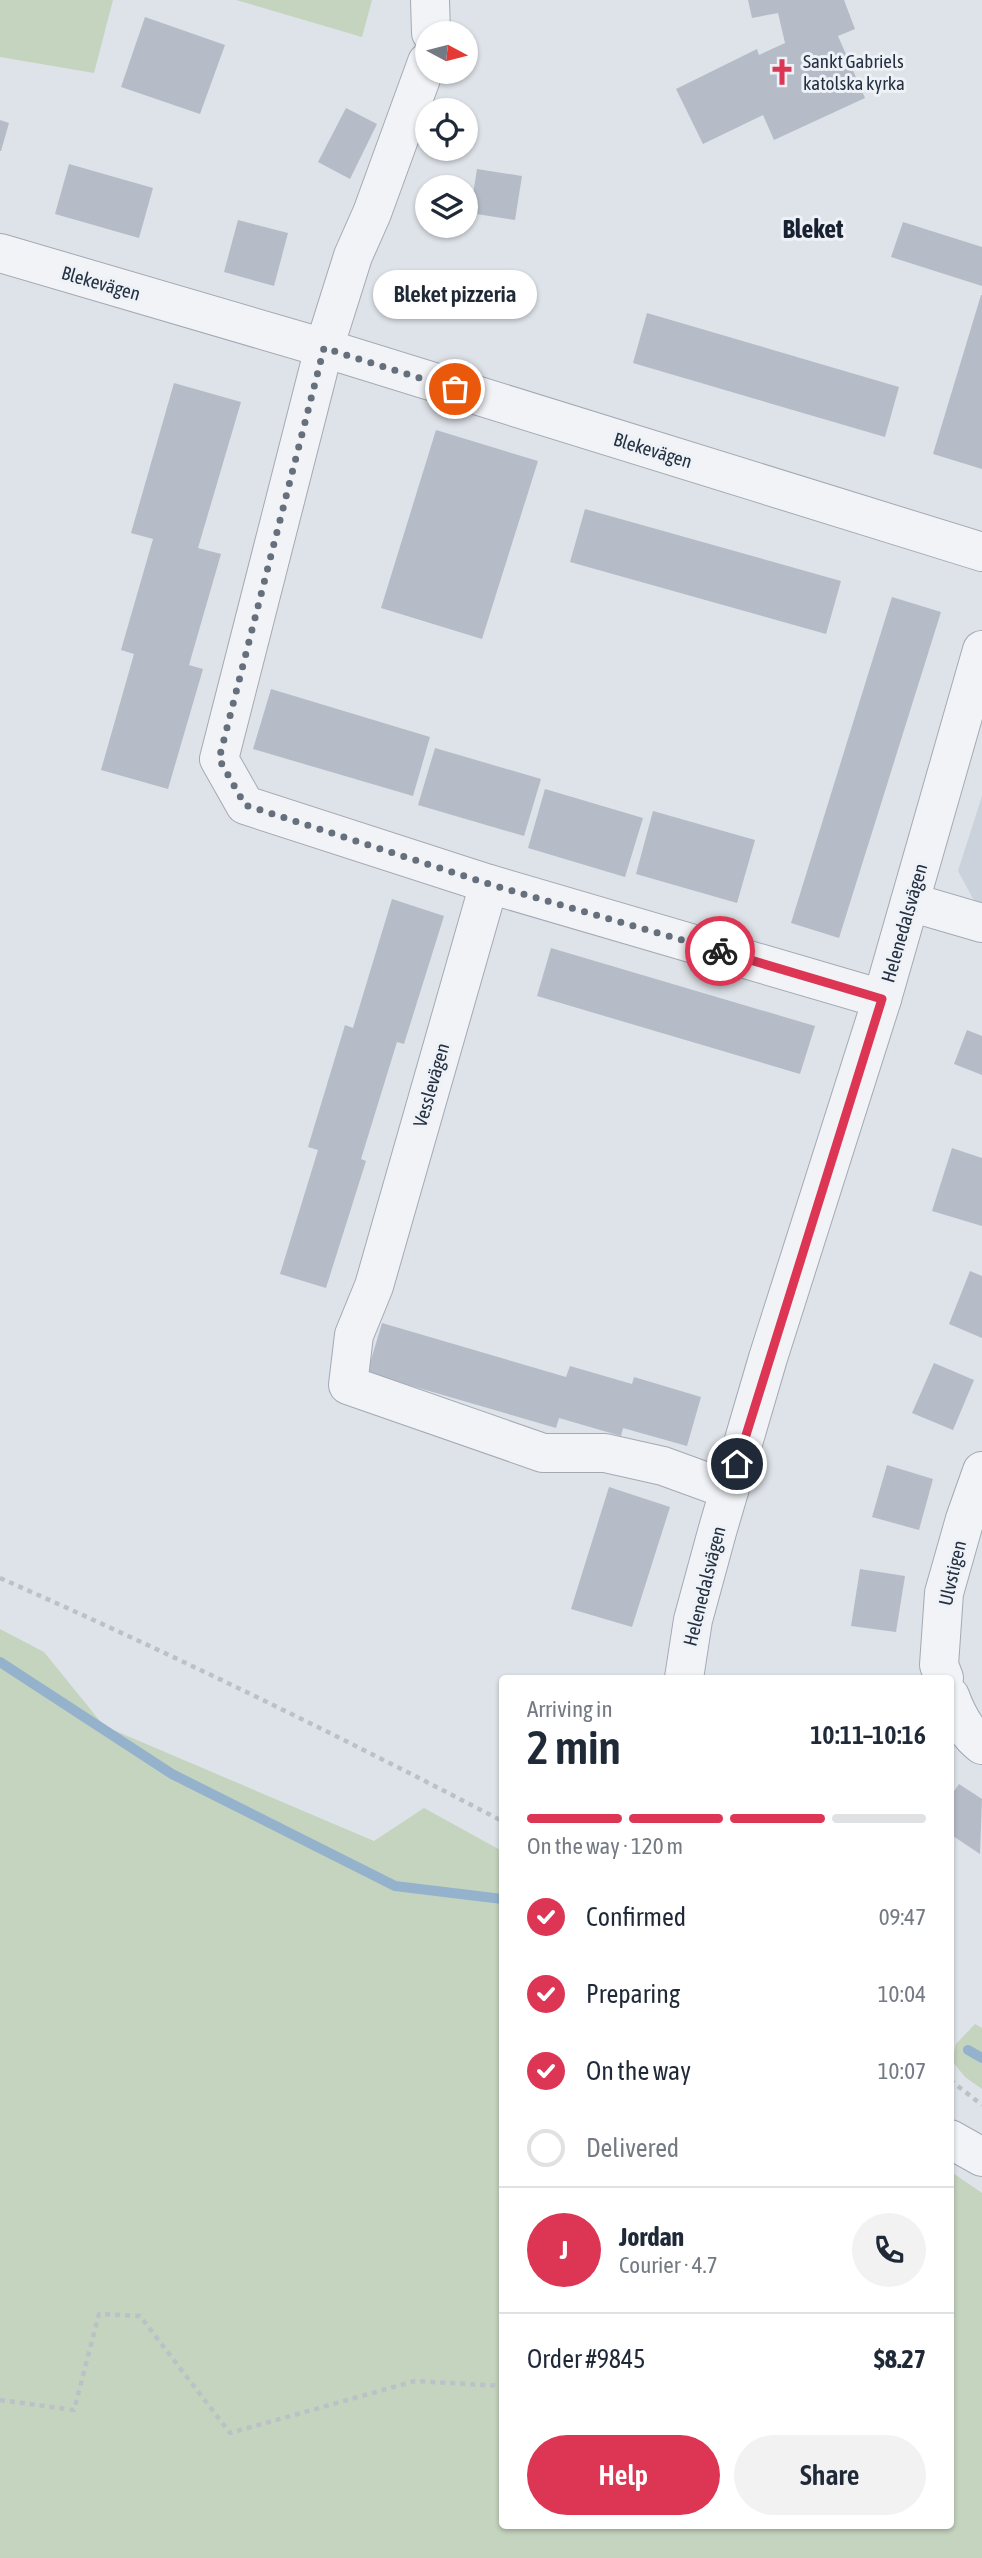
<!DOCTYPE html>
<html lang="en">
<head>
<meta charset="utf-8">
<style>
  :root { --surface:#fff; --page:#f2f2f3; --text:#1f2937; --muted:#747a83; --line:#e0e1e3; --accent:#dc3654 }
  body { margin:0; font-family:"Asap Condensed",sans-serif; background:var(--page); color:var(--text); height:100vh; display:flex; flex-direction:column; font-size:26px; white-space:nowrap }
  * { box-sizing:border-box; margin:0 }
  p { font-size:23px; color:var(--muted) }
  .icon { flex:none; width:38px; height:38px; fill:none; stroke:currentColor; stroke-width:2; stroke-linecap:round; stroke-linejoin:round }
  .map { position:relative; flex:1; overflow:hidden }
  .sheet { position:absolute; left:499px; top:1675px; width:455px; height:854px; display:flex; flex-direction:column; background:var(--surface); border-radius:7px; box-shadow:0 2px 5px #0004 }
  .sheet>* { flex:none }
  .needle { width:46px; rotate:97deg }
  .fabs { position:absolute; left:415px; top:21px; display:grid; gap:14px }
  .fabs a { display:grid; place-items:center; width:63px; height:63px; border-radius:50%; background:var(--surface); box-shadow:0 2px 5px #0004; font-size:35px }
  .pin { position:absolute; display:grid; place-items:center; width:60px; height:60px; color:#fff; margin:-30px; border:4px solid #fff; border-radius:50%; box-shadow:0 2px 7px #0007 }
  .courier { position:absolute; display:grid; place-items:center; width:70px; height:70px; margin:-35px; border:5px solid #dc3654; border-radius:50%; background:#fff; color:#222; box-shadow:0 2px 9px #0007 }
  .bubble { position:absolute; height:49px; border-radius:24px; background:var(--surface); box-shadow:0 2px 5px #0004; font-size:23px; font-weight:600; line-height:49px; text-align:center }
  .overview em { font-style:normal; font-weight:600 }
  .overview div { display:flex; flex-direction:column-reverse }
  .overview { display:flex; align-items:center; justify-content:space-between; height:119px; padding:0 28px }
  h1 { font-size:46px; font-weight:600; line-height:52px }
  .bar { display:grid; grid-template-columns:repeat(4,1fr); gap:10px 7px; align-content:center; height:84px; padding:0 28px }
  .bar i { height:9px; border-radius:5px; background:var(--line) }
  .bar .selected { background:var(--accent) }
  .bar p { grid-column:span 4 }
  .line { display:flex; align-items:center; gap:18px; padding:0 28px; border-top:2px solid var(--line) }
  .line div { flex:1 }
  .round { display:grid; place-items:center; flex:none; width:74px; height:74px; border-radius:37px; background:var(--page) }
  ol { padding:0 28px; list-style:none }
  li { display:flex; align-items:center; gap:21px; height:77px }
  li p { margin-inline-start:auto }
  li .icon { padding:7px; border-radius:50%; background:var(--accent); color:#fff; stroke-width:4 }
  li:last-child { color:var(--muted) }
  li i { width:38px; height:38px; border:4px solid var(--line); border-radius:50% }
  .action { display:flex; gap:14px; margin-top:auto; padding:14px 28px }
  .action a { flex:1; height:80px; border-radius:42px; background:var(--accent); color:#fff; font-size:28px; font-weight:600; line-height:80px; text-align:center }
  .action a+a { background:var(--page); color:var(--text) }
  .map>svg:first-child { display:block }
</style>
</head>
<body>
<div class="map">
<svg width="982" height="2558" viewBox="0 0 982 2558">
  <rect width="100%" height="100%" fill="#dee3e9"/>
  <!-- built -->
  <path fill="#ccd2db" d="M982 796V907L977 906 958 871Z"/>
  <!-- green -->
  <g fill="#c4d4be">
    <path d="M0 0H113L94 73 0 57Z"/>
    <path d="M236 0H372L362 37Z"/>
    <path d="M0 1629 44 1652 104 1726 374 1841 424 1808 502 1851V2525H950V2171L982 2193V2558H0Z"/>
    <path d="M975 2024 982 2028V2089L965 2077 952 2061 956 2044Z"/>
  </g>
  <g fill="none" stroke-linecap="round" stroke-linejoin="round">
    <!-- stream -->
    <g stroke="#95b2cd" stroke-width="10">
      <path d="M0 1662 172 1774 395 1886 502 1899"/>
      <path d="M968 2050 982 2058"/>
    </g>
  </g>
  <!-- building -->
  <g fill="#b5bcc7">
    <path d="M748 0H844L855 29 838 36 865 98 774 140 763 115 703 144 676 89 757 49 759 55 785 43 778 13 752 18Z"/>
    <path d="M145 17 225 45 200 114 121 87Z"/>
    <path d="M346 108 377 124 350 179 318 162Z"/>
    <path d="M0 120 9 123 1 151H0Z"/>
    <path d="M69 164 153 188 139 238 55 214Z"/>
    <path d="M477 169 522 176 515 220 470 213Z"/>
    <path d="M238 220 288 233 274 286 224 272Z"/>
    <path d="M903 222 982 247V286L891 257Z"/>
    <path d="M981 295H982V469L933 454Z"/>
    <path d="M647 313 899 387 885 437 633 363Z"/>
    <path d="M174 383 241 402 198 548 221 554 189 665 203 669 168 789 101 770 134 654 121 650 153 539 131 533Z"/>
    <path d="M436 430 538 461 482 639 381 608Z"/>
    <path d="M585 509 841 581 826 634 570 562Z"/>
    <path d="M892 597 941 612 839 938 791 923Z"/>
    <path d="M271 689 430 737 413 796 253 749Z"/>
    <path d="M435 748 541 779 524 836 418 805Z"/>
    <path d="M545 789 643 818 625 877 528 848Z"/>
    <path d="M653 811 755 840 737 903 636 874Z"/>
    <path d="M392 899 444 916 404 1044 397 1042 361 1159 366 1161 326 1288 280 1274 318 1150 308 1147 345 1025 353 1028Z"/>
    <path d="M551 948 815 1026 800 1074 537 996Z"/>
    <path d="M967 1030 982 1036V1075L954 1064Z"/>
    <path d="M952 1148 982 1158V1226L932 1211Z"/>
    <path d="M970 1271 982 1276V1338L949 1324Z"/>
    <path d="M382 1323 566 1377 570 1366 632 1384 634 1377 701 1397 687 1446 623 1428 621 1436 559 1418 556 1428 367 1373Z"/>
    <path d="M934 1363 974 1380 953 1430 912 1413Z"/>
    <path d="M887 1465 933 1479 919 1530 872 1517Z"/>
    <path d="M609 1487 670 1507 632 1627 571 1609Z"/>
    <path d="M860 1569 905 1576 896 1632 851 1626Z"/>
    <path d="M959 1784 982 1799 980 1854 950 1834V1797Z"/>
  </g>
  <g fill="none" stroke-linecap="round" stroke-linejoin="round">
    <defs>
      <g id="minor">
        <path d="M430 0 431 33"/>
        <path d="M427 62 372 213 353 256 324 348 219 759 245 805 489 884 882 999"/>
        <path d="M0 253 324 348 982 552"/>
        <path d="M489 884 374 1286 354 1335 348 1385 543 1453H605L663 1466 729 1490"/>
        <path d="M910 902 982 923"/>
        <path d="M684 1678 693 1620 717 1532 768 1358 882 999 982 650"/>
        <path d="M944 1678 939 1665 944 1593 965 1519 982 1471"/>
        <path d="M950 1696C957 1715 966 1733 982 1745"/>
        <path d="M950 2139 982 2157"/>
      </g>
    </defs>
    <!-- minor casing -->
    <use href="#minor" stroke="#a3aab4" stroke-width="40"/>
    <!-- path -->
    <g stroke="#bcc1c8" stroke-width="4.5" stroke-dasharray="5 5" stroke-linecap="butt">
      <path d="M0 1578C170 1653 338 1735 502 1821"/>
      <path d="M950 2080 982 2105"/>
      <path d="M0 2400 74 2410 99 2314 140 2316 230 2433 415 2381 502 2386"/>
    </g>
    <!-- minor -->
    <use href="#minor" stroke="#f1f3f7" stroke-width="38"/>
  </g>
  <g fill="none" stroke-linecap="round" stroke-linejoin="round">
    <!-- done -->
    <path stroke="#666f7c" stroke-width="7" stroke-dasharray="0 12.6" d="M455 389 324 348 219 759 245 805 489 884 720 951"/>
    <!-- route -->
    <path stroke="#dc3654" stroke-width="9" d="M720 951 882 999 737 1464"/>
  </g>
  <!-- icons -->
  <defs>
    <symbol id="church-bare" viewBox="-9 -9 18 18"><path d="M-1.2-6h2.4v3.5h3.3v2.4h-3.3V6h-2.4V-.1h-3.3v-2.4h3.3Z" fill="#dc3654" stroke="#eef2f7" stroke-width="2.5" paint-order="stroke"/></symbol>
  </defs>
  <g fill-rule="evenodd">
    <use href="#church-bare" x="763" y="53" width="38" height="38"/>
  </g>
  <g text-anchor="middle" stroke-width="6" stroke-linejoin="round" paint-order="stroke">
    <!-- poi labels -->
    <g font-size="19" fill="#253142" stroke="#eef2f7" text-anchor="start">
      <text x="803" y="68">Sankt Gabriels<tspan x="803" dy="22">katolska kyrka</tspan></text>
    </g>
    <!-- street labels -->
    <g font-size="19" fill="#253142" stroke="#eef2f7">
      <text transform="translate(101 283) rotate(16)" y="7">Blekevägen</text>
      <text transform="translate(653 450) rotate(17)" y="7">Blekevägen</text>
      <text transform="translate(904 923) rotate(-74)" y="7">Helenedalsvägen</text>
      <text transform="translate(431 1085) rotate(-74)" y="7">Vesslevägen</text>
      <text transform="translate(952 1573) rotate(-77)" y="7">Ulvstigen</text>
      <text transform="translate(704 1586) rotate(-76)" y="7">Helenedalsvägen</text>
    </g>
    <!-- district labels -->
    <g font-size="26" font-weight="bold" fill="#182232" stroke="#eef2f7">
      <text x="813" y="238">Bleket</text>
    </g>
  </g>
</svg>
<div class="fabs">
<a><svg class="needle" viewBox="-14 -14 28 28"><path d="M0-13l5 13h-10z" fill="#e53935"/><path d="M0 13l5-13h-10z" fill="#747a83"/></svg></a>
<a><svg class="icon" aria-label="locate" viewBox="0 0 24 24"><circle cx="12" cy="12" r="6"/><path d="M12 2v4M12 18v4M2 12h4M18 12h4"/></svg></a>
<a><svg class="icon" aria-label="layers" viewBox="0 0 24 24"><path d="M12 4l9 5-9 5-9-5zM3 14l9 5 9-5"/></svg></a>
</div>
<div class="pin" style="left:455px;top:389px;background:#ea580c"><svg class="icon" aria-label="bag" viewBox="0 0 24 24"><path d="M5 8h14l-1 12H6zM9 8a3 3 0 0 1 6 0"/></svg></div>
<div class="pin" style="left:737px;top:1464px;background:#1f2937"><svg class="icon" aria-label="home" viewBox="0 0 24 24"><path d="M3 11l9-7 9 7M6 9v11h12V9"/></svg></div>
<div class="courier" style="left:720px;top:951px"><svg class="icon" aria-label="bike" viewBox="0 0 24 24"><circle cx="6" cy="16" r="4"/><circle cx="18" cy="16" r="4"/><path d="M6 16l4-8h5l3 8M10 8l3 8H6M13 5h3"/></svg></div>
<div class="bubble" style="left:373px;top:270px;width:164px">Bleket pizzeria</div>
<section class="sheet">
<div class="overview"><div><h1>2 min</h1><p>Arriving in</p></div><em>10:11–10:16</em></div>
<div class="bar"><i class="selected"></i><i class="selected"></i><i class="selected"></i><i></i><p>On the way · 120 m</p></div>
<ol>
<li><svg class="icon" aria-label="check" viewBox="0 0 24 24"><path d="M5 12l5 5 9-10"/></svg>Confirmed<p>09:47</p></li>
<li><svg class="icon" aria-label="check" viewBox="0 0 24 24"><path d="M5 12l5 5 9-10"/></svg>Preparing<p>10:04</p></li>
<li><svg class="icon" aria-label="check" viewBox="0 0 24 24"><path d="M5 12l5 5 9-10"/></svg>On the way<p>10:07</p></li>
<li><i></i>Delivered</li>
</ol>
<div class="line" style="height:126px"><b class="round" style="background:var(--accent);color:#fff">J</b><div><b>Jordan</b><p>Courier · 4.7</p></div><a class="round"><svg class="icon" aria-label="phone" viewBox="0 0 24 24"><path d="M5 4h4l2 5-3 2q2 4 5 5l2-3 5 2v4C11 20 4 13 5 4z"/></svg></a></div>
<div class="line" style="height:91px"><div>Order #9845</div><b>$8.27</b></div>
<div class="action"><a>Help</a><a>Share</a></div>
</section>
</div>
</body>
</html>
